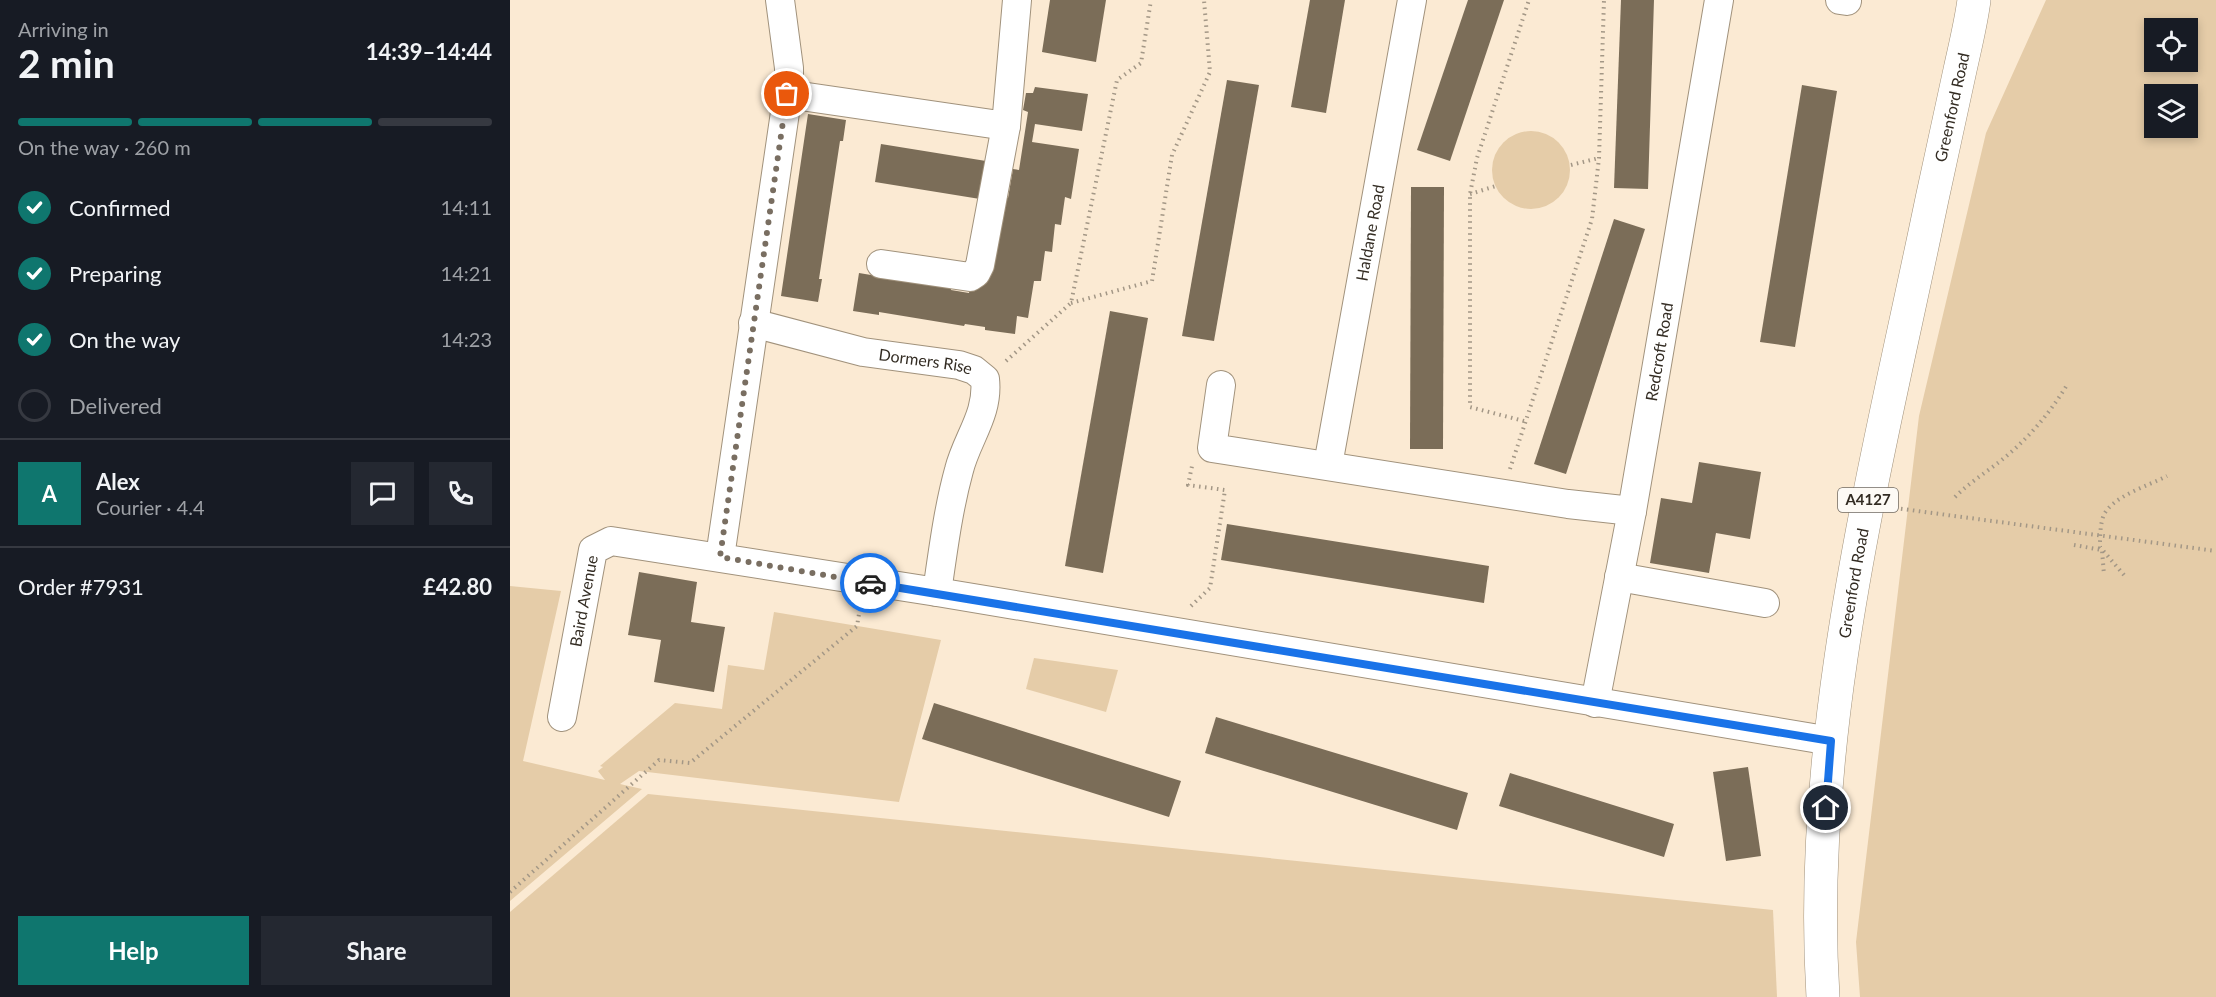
<!DOCTYPE html>
<html lang="en">
<head>
<meta charset="utf-8">
<style>
  :root { --surface:#171b24; --page:#242831; --text:#f1f3f6; --muted:#9ea1a6; --line:#363941; --accent:#0f766e }
  body { margin:0; font-family:Lato,sans-serif; background:var(--page); color:var(--text); height:100vh; display:flex; flex-direction:column; font-size:22px; white-space:nowrap }
  * { box-sizing:border-box; margin:0 }
  p { font-size:20px; color:var(--muted) }
  .icon { flex:none; width:33px; height:33px; fill:none; stroke:currentColor; stroke-width:2; stroke-linecap:round; stroke-linejoin:round }
  .map { position:relative; flex:1; overflow:hidden }
  .panel { display:flex; flex-direction:column; background:var(--surface); width:510px }
  .panel>* { flex:none }
  .fabs { position:absolute; left:1634px; top:18px; display:grid; gap:12px }
  .fabs a { display:grid; place-items:center; width:54px; height:54px; border-radius:0px; background:var(--surface); box-shadow:0 3px 9px #0003; font-size:30px }
  .pin { position:absolute; display:grid; place-items:center; width:51px; height:51px; color:#fff; margin:-26px; border:3px solid #fff; border-radius:50%; box-shadow:0 2px 6px #0007 }
  .courier { position:absolute; display:grid; place-items:center; width:60px; height:60px; margin:-30px; border:4px solid #1a73e8; border-radius:50%; background:#fff; color:#222; box-shadow:0 2px 8px #0007 }
  .overview em { font-style:normal; font-weight:700 }
  .overview div { display:flex; flex-direction:column-reverse }
  .overview { display:flex; align-items:center; justify-content:space-between; height:102px; padding:0 18px }
  h1 { font-size:39px; font-weight:700; line-height:45px }
  .bar { display:grid; grid-template-columns:repeat(4,1fr); gap:9px 6px; align-content:center; height:72px; padding:0 18px }
  .bar i { height:8px; border-radius:4px; background:var(--line) }
  .bar .selected { background:var(--accent) }
  .bar p { grid-column:span 4 }
  .line { display:flex; align-items:center; gap:15px; padding:0 18px; border-top:2px solid var(--line) }
  .line div { flex:1 }
  .round { display:grid; place-items:center; flex:none; width:63px; height:63px; border-radius:0px; background:var(--page) }
  ol { padding:0 18px; list-style:none }
  li { display:flex; align-items:center; gap:18px; height:66px }
  li p { margin-inline-start:auto }
  li .icon { padding:6px; border-radius:50%; background:var(--accent); color:#fff; stroke-width:4 }
  li:last-child { color:var(--muted) }
  li i { width:33px; height:33px; border:3px solid var(--line); border-radius:50% }
  .primary-button { display:flex; gap:12px; margin-top:auto; padding:12px 18px }
  .primary-button a { flex:1; height:69px; border-radius:0px; background:var(--accent); color:#fff; font-size:24px; font-weight:700; line-height:69px; text-align:center }
  .primary-button a+a { background:var(--page); color:var(--text) }
  main { display:flex; flex:1; min-height:0 }
  .map>svg:first-child { display:block }
</style>
</head>
<body>
<main>
<section class="panel">
<div class="overview"><div><h1>2 min</h1><p>Arriving in</p></div><em>14:39–14:44</em></div>
<div class="bar"><i class="selected"></i><i class="selected"></i><i class="selected"></i><i></i><p>On the way · 260 m</p></div>
<ol>
<li><svg class="icon" aria-label="check" viewBox="0 0 24 24"><path d="M5 12l5 5 9-10"/></svg>Confirmed<p>14:11</p></li>
<li><svg class="icon" aria-label="check" viewBox="0 0 24 24"><path d="M5 12l5 5 9-10"/></svg>Preparing<p>14:21</p></li>
<li><svg class="icon" aria-label="check" viewBox="0 0 24 24"><path d="M5 12l5 5 9-10"/></svg>On the way<p>14:23</p></li>
<li><i></i>Delivered</li>
</ol>
<div class="line" style="height:108px"><b class="round" style="background:var(--accent);color:#fff">A</b><div><b>Alex</b><p>Courier · 4.4</p></div><a class="round"><svg class="icon" aria-label="chat" viewBox="0 0 24 24"><path d="M4 5h16v11H9l-5 4z"/></svg></a><a class="round"><svg class="icon" aria-label="phone" viewBox="0 0 24 24"><path d="M5 4h4l2 5-3 2q2 4 5 5l2-3 5 2v4C11 20 4 13 5 4z"/></svg></a></div>
<div class="line" style="height:78px"><div>Order #7931</div><b>£42.80</b></div>
<div class="primary-button"><a>Help</a><a>Share</a></div>
</section>
<div class="map">
<svg width="1706" height="997" viewBox="0 0 1706 997">
  <rect width="100%" height="100%" fill="#fbead3"/>
  <!-- green -->
  <g fill="#e5cca8" fill-rule="evenodd">
    <path d="M1536 0H1706V997H1350L1346 942 1409 416 1476 133ZM1644 28H1677V62H1644ZM1644 94H1677V128H1644Z"/>
    <circle cx="1021" cy="170" r="39"/>
    <path d="M0 586 51 591 13 761 95 780 88 771 93 767 90 766 165 703 212 709 218 665 254 670 264 612 431 640 389 802 129 771 110 784 132 789 0 901Z"/>
    <path d="M524 658 608 670 596 712 516 689Z"/>
    <path d="M138 794 1263 910 1267 997H0V912Z"/>
  </g>
  <!-- building -->
  <g fill="#7b6d58">
    <path d="M540 0H596L586 62 532 52Z"/>
    <path d="M800 0H835L816 113 781 107Z"/>
    <path d="M958 0H994L940 161 907 150Z"/>
    <path d="M1111 0H1144L1138 189 1104 188Z"/>
    <path d="M717 80 749 85 704 341 672 336Z"/>
    <path d="M1292 85 1327 91 1285 347 1250 342Z"/>
    <path d="M525 87 578 94 572 131 525 124 522 142 569 149 561 199 555 197 551 225 545 224 542 252 535 251 531 281H524L518 318 507 316 505 334 475 330V327L455 324 454 326 369 312V315L343 311 349 273 373 277 443 278 441 290 459 293 461 280 493 195 498 198 503 169 509 170 518 112 513 110 516 93H523Z"/>
    <path d="M298 114 336 120 333 141H330L309 279H312L308 302 271 296Z"/>
    <path d="M371 144 476 161 470 199 365 182Z"/>
    <path d="M901 187H934L933 449H900Z"/>
    <path d="M1104 219 1135 229 1056 474 1024 464Z"/>
    <path d="M600 311 638 318 593 573 555 566Z"/>
    <path d="M1189 462 1251 472 1240 539 1206 533 1199 573 1140 563 1151 498 1182 503Z"/>
    <path d="M717 524 979 566 974 603 711 560Z"/>
    <path d="M129 572 187 582 181 622 215 627 204 692 144 682 151 640 118 635Z"/>
    <path d="M424 703 671 781 659 817 412 739Z"/>
    <path d="M706 717 958 793 947 830 695 753Z"/>
    <path d="M1238 767 1251 856 1216 861 1203 772Z"/>
    <path d="M1000 773 1164 824 1154 857 989 806Z"/>
  </g>
  <g fill="none" stroke-linecap="round" stroke-linejoin="round">
    <defs>
      <g id="minor">
        <path d="M1330 0 1337 1"/>
        <path d="M277 94 496 126 507 0"/>
        <path d="M371 264 460 277 466 273 470 265 496 126"/>
        <path id="s1" d="M243 323 353 352 449 365 464 370 475 379C479 414 457 438 449 470 438 510 433 551 427 592"/>
        <path d="M711 385 702 448 1058 504 1122 511"/>
        <path id="s2" d="M818 465 902 0"/>
        <path d="M210 557 279 85V68L270 0"/>
        <path d="M1109 577 1255 603"/>
        <path id="s3" d="M1085 703 1122 511 1209 0"/>
        <path id="s4" d="M52 717 83 550 101 541 427 592 1321 741"/>
      </g>
      <g id="major">
        <path id="s5" d="M1313 997C1296 729 1368 460 1422 199 1431 156 1441 113 1450 70 1455 47 1461 23 1464 0"/>
      </g>
    </defs>
    <!-- minor casing -->
    <use href="#minor" stroke="#a1927c" stroke-width="30"/>
    <!-- major casing -->
    <use href="#major" stroke="#a1927c" stroke-width="34"/>
    <!-- path -->
    <g stroke="#a39786" stroke-width="4" stroke-dasharray="1.5 4.5" stroke-linecap="butt">
      <path d="M1061 165 1089 158"/>
      <path d="M960 194 986 186"/>
      <path d="M561 303 642 281 662 155 700 72 694 0"/>
      <path d="M496 361 561 303 607 80 631 63 641 0"/>
      <path d="M1014 421 960 407V194L967 158 1019 0"/>
      <path d="M1000 469 1082 219 1089 158 1094 0"/>
      <path d="M1445 497C1462 480 1482 469 1500 453 1523 433 1541 411 1557 385"/>
      <path d="M1385 508 1706 551"/>
      <path d="M1564 545 1592 550 1594 575"/>
      <path d="M1614 575 1590 547C1590 537 1590 527 1593 517 1600 497 1638 486 1657 476"/>
      <path d="M681 606 700 588 715 490 678 485 682 466"/>
      <path d="M0 892 149 760 180 763 347 626 350 608"/>
    </g>
    <!-- minor -->
    <use href="#minor" stroke="#fff" stroke-width="28"/>
    <!-- major -->
    <use href="#major" stroke="#fff" stroke-width="33"/>
  </g>
  <g fill="none" stroke-linecap="round" stroke-linejoin="round">
    <!-- done -->
    <path stroke="#796e61" stroke-width="6" stroke-dasharray="0 10.8" d="M277 94 210 557 360 583"/>
    <!-- route -->
    <path stroke="#1a73e8" stroke-width="8" d="M360 583 1321 741 1316 808"/>
  </g>
  <g text-anchor="middle" stroke-width="6" stroke-linejoin="round" paint-order="stroke">
    <!-- shield labels -->
    <rect fill="#fdfaf5" stroke="#706a62" stroke-width="1.5" x="1328" y="488" width="60" height="24" rx="4.5"/>
    <g font-size="15" font-weight="bold" fill="#332c23">
      <text x="1358" y="505">A4127</text>
    </g>
    <!-- street labels -->
    <g font-size="16" fill="#332c23" stroke="#fdfaf5">
      <text dy="6" stroke="none"><textPath href="#s5" startOffset="902">Greenford Road</textPath></text>
      <text dy="6" stroke="none"><textPath href="#s2" startOffset="236">Haldane Road</textPath></text>
      <text dy="6" stroke="none"><textPath href="#s3" startOffset="357">Redcroft Road</textPath></text>
      <text dy="6" stroke="none"><textPath href="#s1" startOffset="177">Dormers Rise</textPath></text>
      <text dy="6" stroke="none"><textPath href="#s5" startOffset="416">Greenford Road</textPath></text>
      <text dy="6" stroke="none"><textPath href="#s4" startOffset="118">Baird Avenue</textPath></text>
    </g>
  </g>
</svg>
<div class="fabs">
<a><svg class="icon" aria-label="locate" viewBox="0 0 24 24"><circle cx="12" cy="12" r="6"/><path d="M12 2v4M12 18v4M2 12h4M18 12h4"/></svg></a>
<a><svg class="icon" aria-label="layers" viewBox="0 0 24 24"><path d="M12 4l9 5-9 5-9-5zM3 14l9 5 9-5"/></svg></a>
</div>
<div class="pin" style="left:277px;top:94px;background:#ea580c"><svg class="icon" aria-label="bag" viewBox="0 0 24 24"><path d="M5 8h14l-1 12H6zM9 8a3 3 0 0 1 6 0"/></svg></div>
<div class="pin" style="left:1316px;top:808px;background:#1f2937"><svg class="icon" aria-label="home" viewBox="0 0 24 24"><path d="M3 11l9-7 9 7M6 9v11h12V9"/></svg></div>
<div class="courier" style="left:360px;top:583px"><svg class="icon" aria-label="car" viewBox="0 0 24 24"><path d="M5 17H2v-5l4-1 3-4h7l3 4 3 1v5h-3M9 17h6M6 11h13"/><circle cx="7" cy="17" r="2"/><circle cx="17" cy="17" r="2"/></svg></div>
</div>
</main>
</body>
</html>
